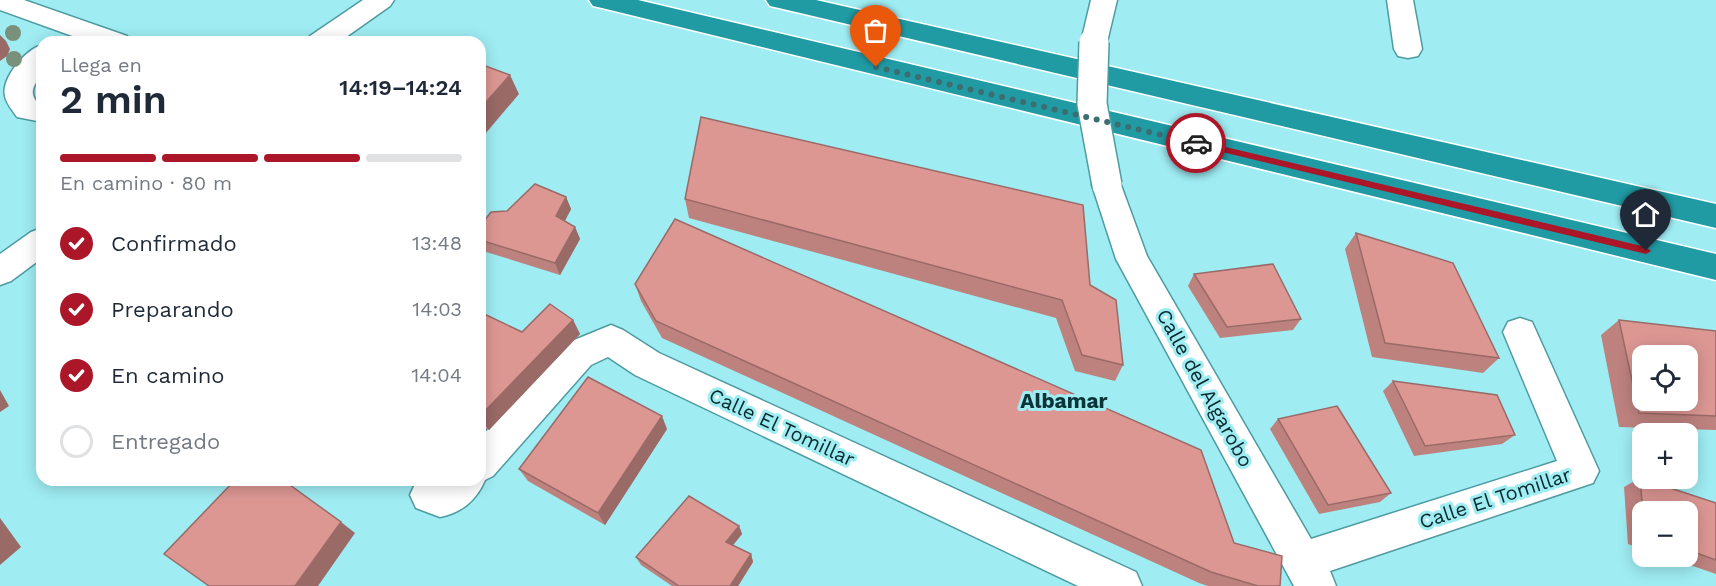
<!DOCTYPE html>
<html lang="es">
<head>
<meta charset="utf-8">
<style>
  :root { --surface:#fff; --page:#f6f6f7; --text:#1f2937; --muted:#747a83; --line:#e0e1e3; --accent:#ab1628 }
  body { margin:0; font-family:"Work Sans",sans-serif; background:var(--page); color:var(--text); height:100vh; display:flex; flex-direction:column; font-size:22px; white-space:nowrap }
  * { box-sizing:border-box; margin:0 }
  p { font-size:20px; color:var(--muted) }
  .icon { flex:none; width:33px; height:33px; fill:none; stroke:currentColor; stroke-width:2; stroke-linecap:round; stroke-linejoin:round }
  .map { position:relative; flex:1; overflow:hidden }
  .side { position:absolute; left:36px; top:36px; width:450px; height:450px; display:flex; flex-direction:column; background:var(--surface); border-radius:18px; box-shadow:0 3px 15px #0003 }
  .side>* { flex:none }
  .tools { position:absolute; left:1632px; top:345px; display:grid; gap:12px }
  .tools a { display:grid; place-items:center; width:66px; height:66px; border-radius:12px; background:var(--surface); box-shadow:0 3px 15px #0003; font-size:30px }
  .pin { position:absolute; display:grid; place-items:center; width:51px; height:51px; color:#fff; margin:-62px -26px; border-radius:50% 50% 50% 0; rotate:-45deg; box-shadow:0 0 6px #0007 }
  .pin .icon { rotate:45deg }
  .courier { position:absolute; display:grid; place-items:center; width:60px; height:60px; margin:-30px; border:4px solid #ab1628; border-radius:50%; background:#fff; color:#222; box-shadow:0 2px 8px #0007 }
  .summary em { font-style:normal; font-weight:600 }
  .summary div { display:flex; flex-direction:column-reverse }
  .summary { display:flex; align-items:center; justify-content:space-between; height:102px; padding:0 24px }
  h1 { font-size:39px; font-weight:600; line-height:45px }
  .bar { display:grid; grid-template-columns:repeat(4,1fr); gap:9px 6px; align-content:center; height:72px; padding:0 24px }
  .bar i { height:8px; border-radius:4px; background:var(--line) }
  .bar .on { background:var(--accent) }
  .bar p { grid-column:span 4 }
  ol { padding:0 24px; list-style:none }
  li { display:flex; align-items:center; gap:18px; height:66px }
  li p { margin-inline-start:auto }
  li .icon { padding:6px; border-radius:50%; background:var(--accent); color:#fff; stroke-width:4 }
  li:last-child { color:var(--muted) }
  li i { width:33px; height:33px; border:3px solid var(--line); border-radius:50% }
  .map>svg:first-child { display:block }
</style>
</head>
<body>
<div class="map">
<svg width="1716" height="586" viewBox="0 0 1716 586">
  <rect width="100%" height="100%" fill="#9fecf3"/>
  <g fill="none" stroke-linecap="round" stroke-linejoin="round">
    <defs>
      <g id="minor">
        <path d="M0 0H24L127 36 130 42H89L0 10Z"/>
        <path d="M363 0H394L390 6 339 42H307L310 36Z"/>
        <path d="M1091 0H1117L1107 42 1104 48 1094 51 1084 48 1081 42Z"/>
        <path d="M1387 0H1413L1422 49 1418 56 1408 58 1398 56 1394 49Z"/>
        <path d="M42 45C42 53 43 62 42 70 40 82 27 87 36 101L42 102V122L17 117C13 111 6 103 5 96 1 78 26 49 42 45Z"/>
        <path d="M1107 173 1118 177 1147 256 1311 539 1557 461 1503 332 1508 322 1520 318 1532 322 1599 471 1593 483 1330 571 1336 586H1294L1116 259 1092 185 1096 177Z"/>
        <path d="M42 228V258L11 281 0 285V254L31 232Z"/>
        <path d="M611 325 623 330 659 353 1136 572 1142 586H1078L635 375 608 357 591 365 493 476 485 480C477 500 461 513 440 517L416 508 410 495 416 482 421 480H480V438L567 343Z"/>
      </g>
      <g id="motorway">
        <path d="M589 0H638L1716 254V280L602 8 593 6Z"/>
        <path d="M766 0H816L1716 204V228L779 8 770 6Z"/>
      </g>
    </defs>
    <!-- minor casing -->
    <use href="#minor" stroke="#4e9ba1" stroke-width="3"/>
    <!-- motorway casing -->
    <use href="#motorway" stroke="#fff" stroke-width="3"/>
    <!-- minor -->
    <use href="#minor" fill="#fff" fill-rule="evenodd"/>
    <!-- motorway -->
    <use href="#motorway" fill="#209aa3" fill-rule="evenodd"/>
    <defs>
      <path id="minor-bridge" d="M1094 42 1092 104 1107 185"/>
    </defs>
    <!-- minor-bridge casing -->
    <use href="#minor-bridge" stroke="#4e9ba1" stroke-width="32" stroke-linecap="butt"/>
    <!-- minor-bridge -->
    <use href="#minor-bridge" stroke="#fff" stroke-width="29"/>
  </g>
  <!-- trees -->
  <g fill="#79907a">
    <circle cx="13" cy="33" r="8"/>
    <circle cx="14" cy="59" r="8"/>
  </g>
  <!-- wall -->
  <g fill="#bd827e">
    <path d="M566 197 571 209 565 221 575 227 580 239 560 275 480 250V226L507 211Z"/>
    <path d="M685 199 1090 285 1123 365 1115 381 1075 371 1056 318 689 218Z"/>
    <path d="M1356 233 1499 358 1483 373 1372 357 1345 249Z"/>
    <path d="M1194 274 1301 319 1293 330 1220 338 1188 286Z"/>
    <path d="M635 284 1234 543 1280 586H1208L1199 583 662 338 641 301Z"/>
    <path d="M480 312 522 332 573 320 580 334 489 430 480 425Z"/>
    <path d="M1619 320 1716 331V430L1619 427 1601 335Z"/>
    <path d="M1393 381 1515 435 1502 444 1414 456 1383 391Z"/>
    <path d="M1278 419 1391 493 1380 502 1319 514 1270 429Z"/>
    <path d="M667 429 605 525 528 481 519 469Z"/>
    <path d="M1640 478 1716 503V574L1664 556H1688V512H1642V549L1628 544 1624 487Z"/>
    <path d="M739 526 742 534 733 545 751 554 753 562 738 586H672L641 565 636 557Z"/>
  </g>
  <!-- shaded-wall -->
  <g fill="#9a6a67">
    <path d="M0 35 6 41 10 49 7 56 0 61Z"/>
    <path d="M510 75 519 94 480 140V109Z"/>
    <path d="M566 197 571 209 561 228 556 216Z"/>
    <path d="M575 227 580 239 560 275 555 263Z"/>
    <path d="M573 320 580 334 489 430 480 416Z"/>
    <path d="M0 390 9 406 0 412Z"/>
    <path d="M662 416 667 429 605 525 598 513Z"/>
    <path d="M0 518 21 547 0 565Z"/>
    <path d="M341 522 355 533 318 586H295Z"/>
    <path d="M739 526 742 534 729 550 726 542Z"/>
    <path d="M751 554 753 562 738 586H730Z"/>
  </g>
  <!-- building -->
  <g fill="#dc9793" stroke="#9a6a67" stroke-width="1.5" fill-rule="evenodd">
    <path d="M480 64 510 75 480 109Z"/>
    <path d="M701 117 1083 205 1090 285 1116 300 1123 365 1082 355 1062 300 685 199Z"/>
    <path d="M535 184 566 197 556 216 575 227 555 263 480 240V226L491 212 507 211Z"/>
    <path d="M675 219 1201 450 1234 543 1282 556 1280 586H1258L1211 572 656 321 635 284Z"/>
    <path d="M1356 233 1453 263 1499 358 1385 343Z"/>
    <path d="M1273 264 1301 319 1227 327 1194 274Z"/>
    <path d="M550 304 573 320 480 416V312L522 332Z"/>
    <path d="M1619 320 1716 331V416L1639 413ZM1642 356H1688V400H1642Z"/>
    <path d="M588 377 662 416 598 513 519 469Z"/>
    <path d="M1393 381 1497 395 1515 435 1425 446Z"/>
    <path d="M1337 406 1391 493 1328 505 1278 419Z"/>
    <path d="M1640 478 1716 503V560L1688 550V512H1643Z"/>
    <path d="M235 480H283L341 522 295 586H209L164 554Z"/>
    <path d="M689 496 739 526 726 542 751 554 730 586H679L636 557Z"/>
  </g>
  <!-- route -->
  <path fill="#ab1628" d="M1196 140 1646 247 1651 251 1646 254 1193 145V141Z"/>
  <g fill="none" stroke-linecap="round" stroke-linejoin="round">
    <!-- done -->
    <path stroke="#3c6d71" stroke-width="6" stroke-dasharray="0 10.8" d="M876 67 1196 143"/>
  </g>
  <g text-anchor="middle" stroke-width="6" stroke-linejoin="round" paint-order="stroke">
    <!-- street labels -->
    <g font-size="20" fill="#07292b" stroke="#9fecf3">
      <text transform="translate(1205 388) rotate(61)" y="7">Calle del Algarobo</text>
      <text transform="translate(782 427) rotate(25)" y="7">Calle El Tomillar</text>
      <text transform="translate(1495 498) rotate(-18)" y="7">Calle El Tomillar</text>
    </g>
    <!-- neighbourhood labels -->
    <g font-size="21" font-weight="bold" fill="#093438" stroke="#9fecf3">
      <text x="1064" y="408">Albamar</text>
    </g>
  </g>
</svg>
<div class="tools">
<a><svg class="icon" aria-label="locate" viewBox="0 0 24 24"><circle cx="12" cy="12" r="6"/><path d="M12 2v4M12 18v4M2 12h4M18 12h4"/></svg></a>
<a>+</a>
<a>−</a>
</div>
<div class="pin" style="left:876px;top:67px;background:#ea580c"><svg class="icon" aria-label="bag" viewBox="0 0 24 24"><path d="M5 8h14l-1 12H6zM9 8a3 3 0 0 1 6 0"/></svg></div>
<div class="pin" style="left:1646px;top:251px;background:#1f2937"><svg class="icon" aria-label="home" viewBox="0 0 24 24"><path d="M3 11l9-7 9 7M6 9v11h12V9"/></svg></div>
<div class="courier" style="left:1196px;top:143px"><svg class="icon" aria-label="car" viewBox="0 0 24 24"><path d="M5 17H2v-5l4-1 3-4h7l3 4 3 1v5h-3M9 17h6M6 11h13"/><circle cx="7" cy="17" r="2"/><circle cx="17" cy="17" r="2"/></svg></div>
<section class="side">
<div class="summary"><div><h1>2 min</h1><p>Llega en</p></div><em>14:19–14:24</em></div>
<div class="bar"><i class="on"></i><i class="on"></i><i class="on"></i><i></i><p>En camino · 80 m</p></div>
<ol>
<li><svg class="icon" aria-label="check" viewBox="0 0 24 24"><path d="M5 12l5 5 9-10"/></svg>Confirmado<p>13:48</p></li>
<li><svg class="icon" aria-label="check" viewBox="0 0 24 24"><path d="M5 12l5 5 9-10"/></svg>Preparando<p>14:03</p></li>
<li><svg class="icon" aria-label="check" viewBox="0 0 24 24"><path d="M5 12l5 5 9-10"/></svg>En camino<p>14:04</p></li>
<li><i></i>Entregado</li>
</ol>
</section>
</div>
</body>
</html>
